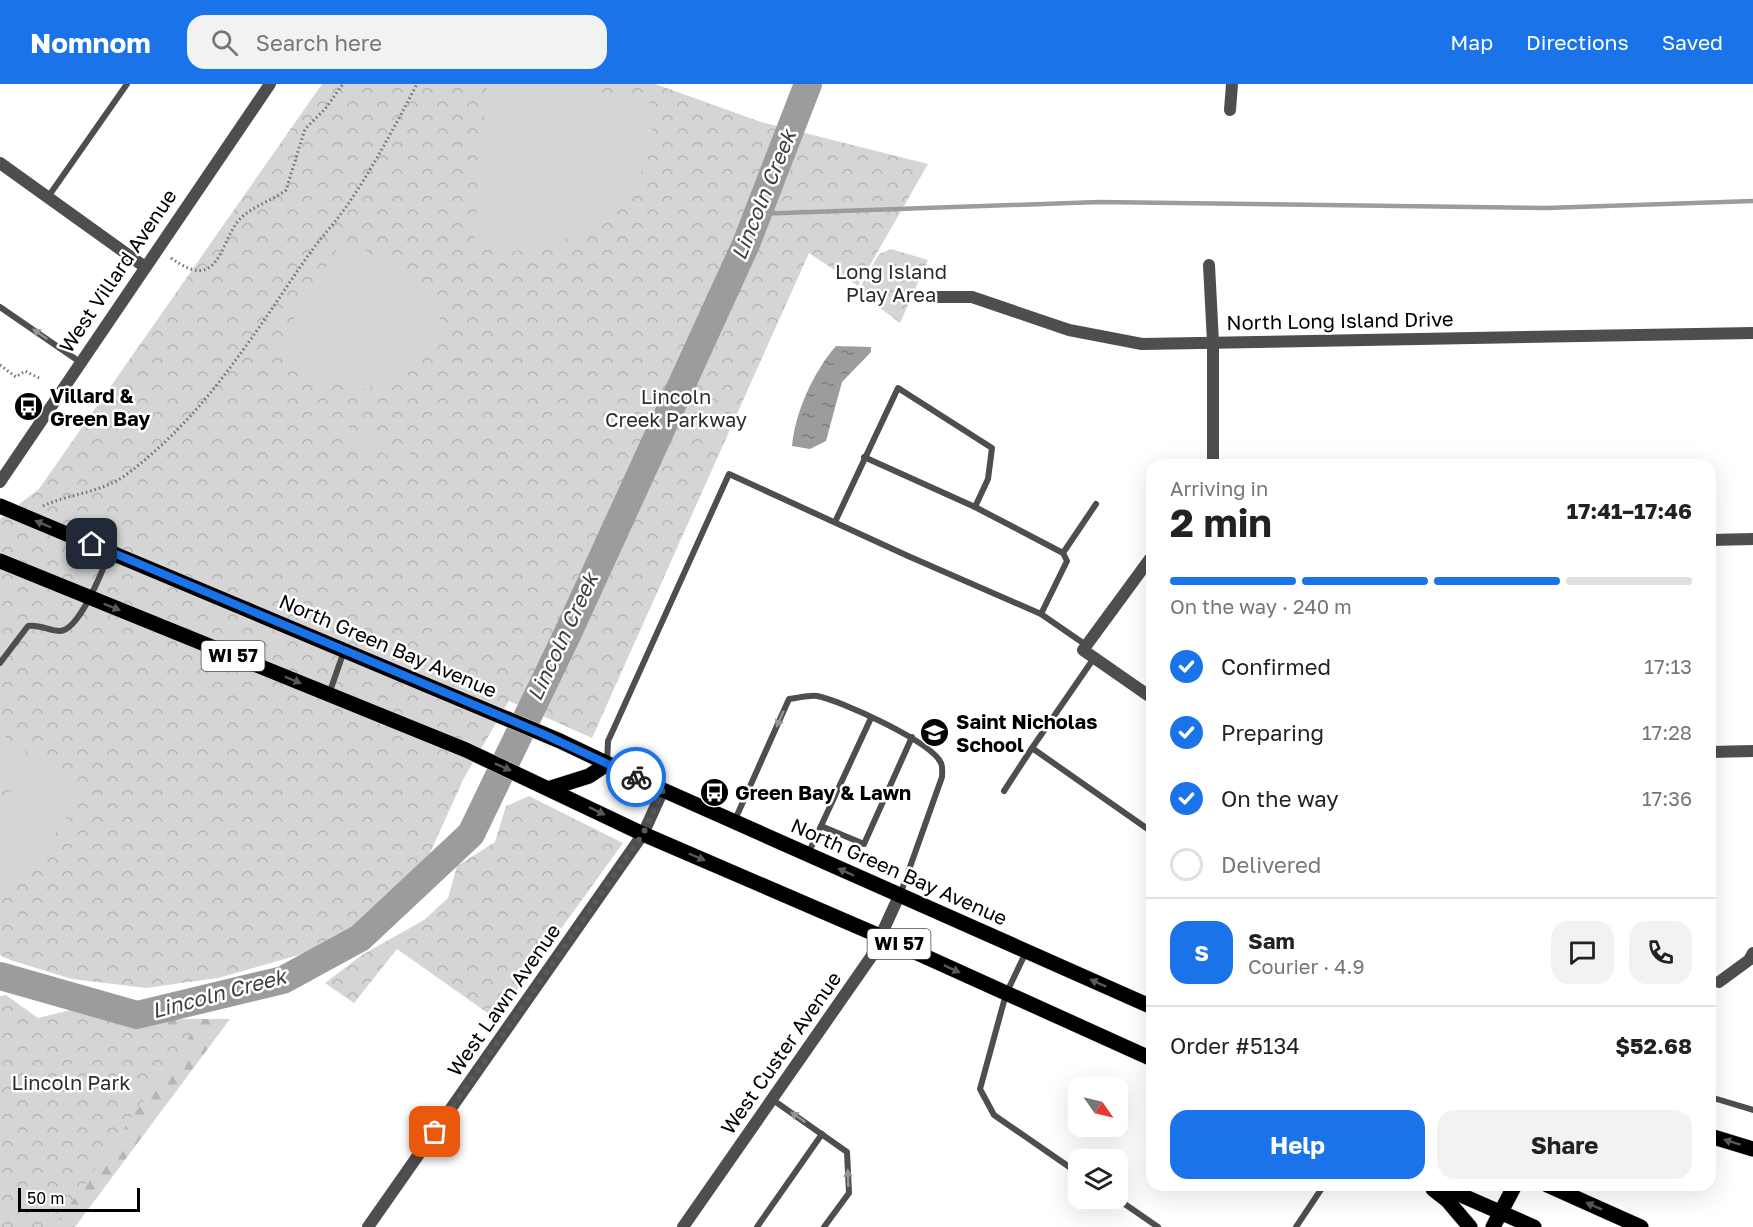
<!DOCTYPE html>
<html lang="en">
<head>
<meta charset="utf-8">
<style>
  :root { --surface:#fff; --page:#f2f2f2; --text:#222; --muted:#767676; --line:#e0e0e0; --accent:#1a73e8 }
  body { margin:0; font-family:"Golos Text",sans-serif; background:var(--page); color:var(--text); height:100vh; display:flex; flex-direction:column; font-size:22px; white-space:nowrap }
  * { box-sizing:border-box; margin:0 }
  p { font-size:20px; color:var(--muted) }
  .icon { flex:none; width:33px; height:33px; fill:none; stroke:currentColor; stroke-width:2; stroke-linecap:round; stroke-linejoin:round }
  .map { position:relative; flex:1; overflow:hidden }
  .sheet { position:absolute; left:1146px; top:375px; width:570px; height:732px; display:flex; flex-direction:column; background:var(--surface); border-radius:18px; box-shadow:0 6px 24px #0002 }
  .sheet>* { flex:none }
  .needle { width:39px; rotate:124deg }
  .tools { position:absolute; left:1068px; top:993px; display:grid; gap:12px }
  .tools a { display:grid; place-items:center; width:60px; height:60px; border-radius:12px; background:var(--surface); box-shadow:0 6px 24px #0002; font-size:30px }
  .scale { position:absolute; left:18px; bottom:15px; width:122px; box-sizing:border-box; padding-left:6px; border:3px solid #000; border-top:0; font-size:16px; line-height:21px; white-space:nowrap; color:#000; -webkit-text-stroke:4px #fff; paint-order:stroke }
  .pin { position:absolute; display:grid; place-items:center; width:51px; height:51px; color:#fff; margin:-26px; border-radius:12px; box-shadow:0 3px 9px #0006 }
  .courier { position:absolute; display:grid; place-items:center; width:60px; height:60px; margin:-30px; border:4px solid #1a73e8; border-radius:50%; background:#fff; color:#222; box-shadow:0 2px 8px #0007 }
  .headline em { font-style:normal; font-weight:700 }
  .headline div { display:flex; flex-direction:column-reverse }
  .headline { display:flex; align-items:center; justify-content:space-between; height:102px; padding:0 24px }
  h1 { font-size:39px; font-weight:700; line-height:45px }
  .bar { display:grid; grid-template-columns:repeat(4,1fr); gap:9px 6px; align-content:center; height:72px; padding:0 24px }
  .bar i { height:8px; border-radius:4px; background:var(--line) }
  .bar .selected { background:var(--accent) }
  .bar p { grid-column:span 4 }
  .line { display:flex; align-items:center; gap:15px; padding:0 24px; border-top:2px solid var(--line) }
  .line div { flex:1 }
  .round { display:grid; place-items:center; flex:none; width:63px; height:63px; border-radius:18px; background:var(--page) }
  ol { padding:0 24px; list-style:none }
  li { display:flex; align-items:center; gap:18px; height:66px }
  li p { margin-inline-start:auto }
  li .icon { padding:6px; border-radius:50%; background:var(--accent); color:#fff; stroke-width:4 }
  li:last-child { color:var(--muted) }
  li i { width:33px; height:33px; border:3px solid var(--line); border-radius:50% }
  .action { display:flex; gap:12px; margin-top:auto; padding:12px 24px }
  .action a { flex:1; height:69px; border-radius:18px; background:var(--accent); color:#fff; font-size:24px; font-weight:700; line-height:69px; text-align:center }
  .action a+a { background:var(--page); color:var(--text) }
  header { display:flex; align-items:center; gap:36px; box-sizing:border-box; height:84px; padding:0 30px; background:var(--accent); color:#fff }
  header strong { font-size:28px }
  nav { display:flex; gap:33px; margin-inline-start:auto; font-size:21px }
  .search { width:420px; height:54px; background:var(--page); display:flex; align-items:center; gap:15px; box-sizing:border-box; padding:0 21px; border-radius:18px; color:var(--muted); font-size:22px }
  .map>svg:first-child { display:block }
</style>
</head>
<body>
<header>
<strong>Nomnom</strong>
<div class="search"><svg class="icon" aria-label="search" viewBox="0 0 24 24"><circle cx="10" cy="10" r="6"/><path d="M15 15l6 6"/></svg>Search here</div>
<nav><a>Map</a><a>Directions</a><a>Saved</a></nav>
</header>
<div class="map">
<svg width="1753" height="1143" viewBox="0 0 1753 1143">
  <defs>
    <pattern id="forest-firs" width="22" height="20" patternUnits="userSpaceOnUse" patternTransform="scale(1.5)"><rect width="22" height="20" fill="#d5d5d5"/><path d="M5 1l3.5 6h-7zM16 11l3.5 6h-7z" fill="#b5b5b5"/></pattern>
    <pattern id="park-crowns" width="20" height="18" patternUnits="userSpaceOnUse" patternTransform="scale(1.5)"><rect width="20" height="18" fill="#d5d5d5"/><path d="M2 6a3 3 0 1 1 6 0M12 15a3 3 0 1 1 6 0" fill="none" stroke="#b5b5b5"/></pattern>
    <pattern id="water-ripples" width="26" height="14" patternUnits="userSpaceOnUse" patternTransform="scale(1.5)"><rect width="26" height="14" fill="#9c9c9c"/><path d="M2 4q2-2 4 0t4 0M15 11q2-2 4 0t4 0" fill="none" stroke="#7d7d7d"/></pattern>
  </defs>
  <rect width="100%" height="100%" fill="#fff"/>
  <!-- forest -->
  <path fill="url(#forest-firs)" d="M83 935H230L75 1143H0V942Z"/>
  <!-- park -->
  <g fill="url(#park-crowns)">
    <path d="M322 0H655L761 38 928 80 858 202 809 169 592 654 509 617 464 694 429 771 388 820 320 865 218 894 146 904 72 895 10 876 0 871V435L39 405Z"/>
    <path d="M891 165 928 176 900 239 858 207 879 170Z"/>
    <path d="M529 712 623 759 496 935 397 865 354 919 325 899 362 871 424 836 448 814 457 782 495 758 506 722Z"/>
    <path d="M6 911 38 934 75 925 194 946 54 1143H0V912Z"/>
  </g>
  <!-- pitch -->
  <g fill="#d5d5d5">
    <path d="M487 0H559L653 20C657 91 615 145 546 160 536 162 524 167 514 167 501 167 486 161 474 158Z"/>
    <path d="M361 163 444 220 435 250 403 293 362 305 319 295 277 262 338 164Z"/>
    <path d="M346 342 415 372 410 381 342 350Z"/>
    <path d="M0 649 27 668 5 699 0 695Z"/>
    <path d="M33 673 84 709 62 740 11 704Z"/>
    <path d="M9 707 60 742 39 773 0 746V720Z"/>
    <path d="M0 752 36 776 14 807 0 797Z"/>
  </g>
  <!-- water -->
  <path fill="url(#water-ripples)" d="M836 262 871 263V268L842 298 826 357 810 365 792 362C795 328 814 287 836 262Z"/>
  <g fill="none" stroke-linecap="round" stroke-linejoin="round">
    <!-- stream -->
    <path stroke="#9c9c9c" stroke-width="4.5" d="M758 130 1099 118 1546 124 1753 117"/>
    <!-- river -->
    <path stroke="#9c9c9c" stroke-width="28" d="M0 892 137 931 283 896 360 854 471 750 567 551 746 160 808 0"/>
    <defs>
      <g id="primary">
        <path d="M0 422 560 657 663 706 1152 923"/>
        <path d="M0 477 466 666 643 750 882 853 1152 975"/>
        <path d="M551 704 589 692 607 680"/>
        <path d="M1710 1052 1753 1065"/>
        <path d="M1438 1101 1534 1143"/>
        <path d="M1547 1101 1641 1143"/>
        <path d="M1433 1105 1447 1116 1470 1143"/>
        <path d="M1493 1143 1515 1101"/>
      </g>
    </defs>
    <!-- primary casing -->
    <use href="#primary" stroke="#dbdbdb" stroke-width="16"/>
    <!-- path -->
    <g stroke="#707070" stroke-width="3" stroke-dasharray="1.5 3" stroke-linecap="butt">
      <path d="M171 174C220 210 219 159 239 136 250 123 272 117 286 106L305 45 325 25 343 0"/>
      <path d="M0 281 16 293 25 287 39 294"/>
      <path d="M43 422C71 409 102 409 127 390 204 333 254 250 307 173 319 156 334 140 346 123 373 84 395 42 417 0"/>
    </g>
    <!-- service -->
    <g stroke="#4e4e4e" stroke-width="6">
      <path d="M48 113 127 0"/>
      <path d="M0 223 80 278"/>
      <path d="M864 373 975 423"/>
      <path d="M835 438 898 304 992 364 988 395 975 423 1063 469 1067 477 1041 530"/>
      <path d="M1063 469 1096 420"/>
      <path d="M1094 574 1032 664 1152 748"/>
      <path d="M0 579 28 542C40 540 49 547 60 547 80 546 103 485 110 468"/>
      <path d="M329 610 344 567"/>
      <path d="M607 680 608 657 614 644 729 390 908 472 1041 530 1086 561"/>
      <path d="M1004 707 1032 664"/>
      <path d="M734 738 789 615C798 614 808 611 817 612 840 616 932 658 941 679 943 683 942 689 942 693L900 811"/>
      <path d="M821 742 864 760 912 653"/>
      <path d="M808 770 871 634"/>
      <path d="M1026 868 1006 910 980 1005 994 1031 1078 1089"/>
      <path d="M1710 1013 1753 1026"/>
      <path d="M773 1016 847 1068 849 1109 824 1143"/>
      <path d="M1116 1114 1158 1143"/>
      <path d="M757 1143 822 1050"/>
      <path d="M1296 1143 1324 1101"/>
    </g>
    <!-- minor -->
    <g stroke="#4e4e4e" stroke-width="12">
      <path d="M1230 26 1232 0"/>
      <path d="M0 79 145 183"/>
      <path d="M1209 181 1213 258V381"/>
      <path d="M934 213H972L1069 246 1142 260 1753 249"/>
      <path d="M1710 456 1753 455"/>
      <path d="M1152 472 1083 566 1152 614"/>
      <path d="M1710 668 1753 667"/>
      <path d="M1719 898 1749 876 1753 869"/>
      <path d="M368 1143 643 750 663 706"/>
      <path d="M683 1143 871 873 899 812"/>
    </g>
    <!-- tertiary -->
    <path stroke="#4e4e4e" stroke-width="12" d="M0 398 270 0"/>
    <!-- primary -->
    <use href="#primary" stroke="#000" stroke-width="15"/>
  </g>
  <!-- one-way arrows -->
  <defs><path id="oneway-solid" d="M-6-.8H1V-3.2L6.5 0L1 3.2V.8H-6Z" transform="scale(1.5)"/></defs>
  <g fill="#959595">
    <use href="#oneway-solid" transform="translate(40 250) rotate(-145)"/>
    <use href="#oneway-solid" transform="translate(780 635) rotate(114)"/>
    <use href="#oneway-solid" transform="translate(798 1033) rotate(-145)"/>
    <use href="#oneway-solid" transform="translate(848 1094) rotate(-92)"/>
  </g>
  <g fill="#595959">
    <use href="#oneway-solid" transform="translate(43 440) rotate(-157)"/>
    <use href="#oneway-solid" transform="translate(112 523) rotate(22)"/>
    <use href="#oneway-solid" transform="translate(293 596) rotate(22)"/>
    <use href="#oneway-solid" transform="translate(503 683) rotate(24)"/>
    <use href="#oneway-solid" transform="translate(597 727) rotate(26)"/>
    <use href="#oneway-solid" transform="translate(697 773) rotate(23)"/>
    <use href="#oneway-solid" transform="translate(846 788) rotate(-156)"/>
    <use href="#oneway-solid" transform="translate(952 885) rotate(25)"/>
    <use href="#oneway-solid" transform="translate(1098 899) rotate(-156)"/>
    <use href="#oneway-solid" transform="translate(1732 1058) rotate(-163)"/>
    <use href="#oneway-solid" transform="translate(1594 1122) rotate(-156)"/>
  </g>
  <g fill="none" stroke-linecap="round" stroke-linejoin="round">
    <!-- done -->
    <path stroke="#595959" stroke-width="6" stroke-dasharray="0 10.8" d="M435 1048 643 750 663 706 636 693"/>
    <!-- route -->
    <path stroke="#1a73e8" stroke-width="8" d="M92 460 541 649 636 693"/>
  </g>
  <!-- icons -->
  <defs>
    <symbol id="bus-disc" viewBox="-11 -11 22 22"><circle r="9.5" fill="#000" stroke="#fff"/><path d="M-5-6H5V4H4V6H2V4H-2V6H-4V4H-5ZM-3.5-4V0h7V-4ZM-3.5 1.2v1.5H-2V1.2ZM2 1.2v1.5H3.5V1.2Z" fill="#fff"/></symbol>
    <symbol id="school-disc" viewBox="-11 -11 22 22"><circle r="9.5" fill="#000" stroke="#fff"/><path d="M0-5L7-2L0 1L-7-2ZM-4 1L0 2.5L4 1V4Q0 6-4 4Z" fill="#fff"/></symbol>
  </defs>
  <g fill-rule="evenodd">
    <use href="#bus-disc" x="12" y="306" width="33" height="33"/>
    <use href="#school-disc" x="918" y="632" width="33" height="33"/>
    <use href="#bus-disc" x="698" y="692" width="33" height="33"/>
  </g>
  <g text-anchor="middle" stroke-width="5" stroke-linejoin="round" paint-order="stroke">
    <!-- shield labels -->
    <g fill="#fff" stroke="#4c4c4c" stroke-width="1.5">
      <rect x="201.5" y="557" width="63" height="30" rx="4.5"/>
      <rect x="867.5" y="845" width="63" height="30" rx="4.5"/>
    </g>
    <g font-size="18" font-weight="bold" fill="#000">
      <text x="233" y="578">WI 57</text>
      <text x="899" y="866">WI 57</text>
    </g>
    <!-- street labels -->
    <g font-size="20" fill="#000" stroke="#fff">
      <text transform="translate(118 187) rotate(-56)" y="7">West Villard Avenue</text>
      <text transform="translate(1340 237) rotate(-1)" y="7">North Long Island Drive</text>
      <text transform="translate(388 562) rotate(23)" y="7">North Green Bay Avenue</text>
      <text transform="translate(899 788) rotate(24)" y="7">North Green Bay Avenue</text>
      <text transform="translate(504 916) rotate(-55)" y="7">West Lawn Avenue</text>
      <text transform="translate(781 969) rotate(-55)" y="7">West Custer Avenue</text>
    </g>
    <!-- park labels -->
    <g font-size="20" fill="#2c2c2c" stroke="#fff">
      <text x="891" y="195">Long Island<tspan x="891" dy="23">Play Area</tspan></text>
      <text x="676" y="320">Lincoln<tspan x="676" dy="23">Creek Parkway</tspan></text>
      <text x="71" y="1006">Lincoln Park</text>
    </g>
    <!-- poi labels -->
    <g font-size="20" font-weight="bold" fill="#000" stroke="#fff" text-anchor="start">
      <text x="50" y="319">Villard &amp;<tspan x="50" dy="23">Green Bay</tspan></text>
      <text x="956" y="645">Saint Nicholas<tspan x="956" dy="23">School</tspan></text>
      <text x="735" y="716">Green Bay &amp; Lawn</text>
    </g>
    <!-- water labels -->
    <g font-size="21" font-style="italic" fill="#3d3d3d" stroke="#fff">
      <text transform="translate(764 111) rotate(-68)" y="7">Lincoln Creek</text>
      <text transform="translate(563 553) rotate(-65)" y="7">Lincoln Creek</text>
      <text transform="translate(219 910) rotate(-15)" y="7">Lincoln Creek</text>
    </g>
  </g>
</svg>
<div class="tools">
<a><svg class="needle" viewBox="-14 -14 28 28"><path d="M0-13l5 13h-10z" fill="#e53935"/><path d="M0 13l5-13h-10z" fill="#767676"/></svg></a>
<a><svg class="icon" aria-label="layers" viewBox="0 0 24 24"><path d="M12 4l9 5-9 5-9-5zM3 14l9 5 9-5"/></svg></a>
</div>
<div class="scale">50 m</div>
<div class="pin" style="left:435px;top:1048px;background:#ea580c"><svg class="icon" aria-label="bag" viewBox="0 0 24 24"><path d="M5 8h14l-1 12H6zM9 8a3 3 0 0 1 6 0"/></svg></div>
<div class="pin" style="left:92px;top:460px;background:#1f2937"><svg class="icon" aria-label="home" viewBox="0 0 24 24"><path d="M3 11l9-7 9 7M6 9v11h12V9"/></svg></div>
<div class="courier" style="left:636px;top:693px"><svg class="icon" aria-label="bike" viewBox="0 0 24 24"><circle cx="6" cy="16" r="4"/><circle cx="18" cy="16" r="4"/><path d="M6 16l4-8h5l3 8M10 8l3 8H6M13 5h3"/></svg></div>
<section class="sheet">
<div class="headline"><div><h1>2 min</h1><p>Arriving in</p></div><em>17:41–17:46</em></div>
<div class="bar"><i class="selected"></i><i class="selected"></i><i class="selected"></i><i></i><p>On the way · 240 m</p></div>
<ol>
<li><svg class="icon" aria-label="check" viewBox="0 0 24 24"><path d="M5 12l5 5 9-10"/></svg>Confirmed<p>17:13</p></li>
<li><svg class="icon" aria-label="check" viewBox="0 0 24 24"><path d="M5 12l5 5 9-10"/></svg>Preparing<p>17:28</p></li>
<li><svg class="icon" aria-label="check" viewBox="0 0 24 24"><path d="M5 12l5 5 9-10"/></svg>On the way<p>17:36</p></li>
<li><i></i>Delivered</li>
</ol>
<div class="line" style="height:108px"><b class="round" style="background:var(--accent);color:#fff">S</b><div><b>Sam</b><p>Courier · 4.9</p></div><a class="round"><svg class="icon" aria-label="chat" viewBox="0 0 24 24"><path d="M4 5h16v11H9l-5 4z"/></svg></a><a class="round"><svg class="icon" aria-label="phone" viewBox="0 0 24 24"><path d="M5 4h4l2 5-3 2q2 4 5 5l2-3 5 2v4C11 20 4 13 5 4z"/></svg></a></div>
<div class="line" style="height:78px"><div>Order #5134</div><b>$52.68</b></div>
<div class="action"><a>Help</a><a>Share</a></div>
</section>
</div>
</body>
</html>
